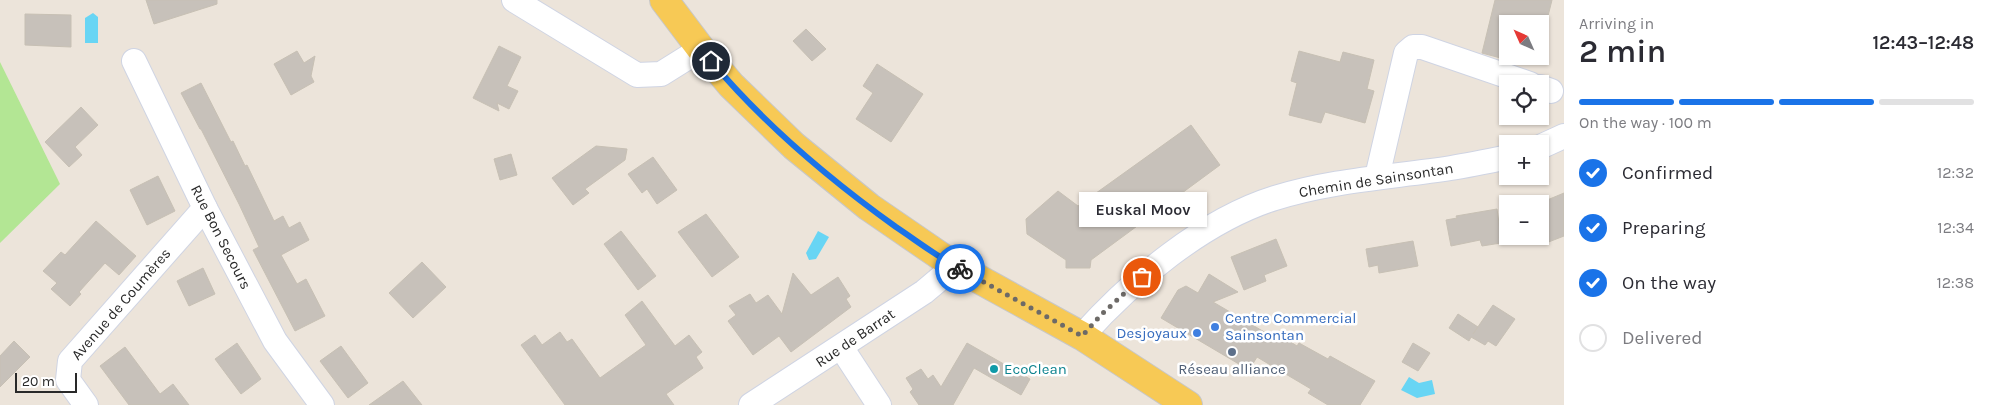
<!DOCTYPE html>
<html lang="en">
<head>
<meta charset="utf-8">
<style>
  :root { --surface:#fff; --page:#f7f7f7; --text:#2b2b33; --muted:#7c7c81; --line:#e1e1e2; --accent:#1a73e8 }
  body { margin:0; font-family:Karla,sans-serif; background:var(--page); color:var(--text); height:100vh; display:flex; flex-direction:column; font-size:19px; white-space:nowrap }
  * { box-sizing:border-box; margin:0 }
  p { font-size:16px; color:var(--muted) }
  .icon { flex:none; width:28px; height:28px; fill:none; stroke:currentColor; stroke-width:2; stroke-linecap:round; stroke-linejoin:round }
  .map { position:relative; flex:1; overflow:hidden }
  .drawer { display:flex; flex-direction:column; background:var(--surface); width:425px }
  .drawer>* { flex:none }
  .needle { width:32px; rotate:315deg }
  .tools { position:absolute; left:1499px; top:15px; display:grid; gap:10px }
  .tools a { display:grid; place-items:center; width:50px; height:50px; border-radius:0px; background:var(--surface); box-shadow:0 1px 4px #0004; font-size:25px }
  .scale { position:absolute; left:15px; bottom:12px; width:62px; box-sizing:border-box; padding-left:5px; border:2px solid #292929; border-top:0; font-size:14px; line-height:18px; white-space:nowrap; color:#292929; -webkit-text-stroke:4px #fff; paint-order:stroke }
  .pin { position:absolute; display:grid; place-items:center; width:42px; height:42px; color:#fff; margin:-21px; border:2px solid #fff; border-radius:50%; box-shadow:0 1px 5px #0007 }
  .courier { position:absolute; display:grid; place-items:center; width:50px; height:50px; margin:-25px; border:4px solid #1a73e8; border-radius:50%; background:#fff; color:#222; box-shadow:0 1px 6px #0007 }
  .bubble { position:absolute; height:35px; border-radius:0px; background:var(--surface); box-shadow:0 1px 4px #0004; font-size:16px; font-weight:600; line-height:35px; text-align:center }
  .head em { font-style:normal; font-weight:600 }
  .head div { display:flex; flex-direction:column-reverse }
  .head { display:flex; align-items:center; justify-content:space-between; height:85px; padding:0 15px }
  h1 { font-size:32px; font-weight:600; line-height:38px }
  .bar { display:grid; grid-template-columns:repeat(4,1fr); gap:8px 5px; align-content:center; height:60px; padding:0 15px }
  .bar i { height:6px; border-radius:4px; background:var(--line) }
  .bar .active { background:var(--accent) }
  .bar p { grid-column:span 4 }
  ol { padding:0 15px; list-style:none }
  li { display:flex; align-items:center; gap:15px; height:55px }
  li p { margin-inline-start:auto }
  li .icon { padding:5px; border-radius:50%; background:var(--accent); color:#fff; stroke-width:4 }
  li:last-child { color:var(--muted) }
  li i { width:28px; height:28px; border:2px solid var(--line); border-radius:50% }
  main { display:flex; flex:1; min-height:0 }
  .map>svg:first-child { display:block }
</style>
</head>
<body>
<main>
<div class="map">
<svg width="1564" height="405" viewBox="0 0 1564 405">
  <rect width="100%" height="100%" fill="#ece4da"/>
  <!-- green -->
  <path fill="#b3e694" d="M0 62 60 184 0 243Z"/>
  <!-- water -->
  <g fill="#68d5f4">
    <path d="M93 13 98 17V43H85V18Z"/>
    <path d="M818 231 829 237 816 259 809 260 806 253Z"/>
    <path d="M1409 377 1419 383 1432 380 1435 394 1417 398 1401 390Z"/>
  </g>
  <!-- building -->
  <g fill="#c7c1ba" stroke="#c7c0b4">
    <path d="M146 0H217V4L154 24Z"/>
    <path d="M1495 0H1552L1546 24H1508V60L1482 53Z"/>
    <path d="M25 14 71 15V47L25 45Z"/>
    <path d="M806 29 826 49 812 61 793 41Z"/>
    <path d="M499 46 521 57 507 86 518 91 509 109 497 103 499 111 473 98Z"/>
    <path d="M297 51 304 63 315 56 311 76 314 82 291 95 274 64Z"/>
    <path d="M1299 51 1340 62 1343 52 1374 60 1367 89 1374 91 1365 123 1325 112 1321 123 1289 115 1297 83 1291 81Z"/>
    <path d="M877 64 923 94 891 142 856 119 873 93 863 86Z"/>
    <path d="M201 83 231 142 233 141 245 166 247 165 274 221 283 216 289 228 300 222 309 240 281 255 297 284 306 279 325 316 295 331 253 250 259 247 239 204 201 129H200L181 93Z"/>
    <path d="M81 107 98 125 75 147 82 155 69 167 45 142Z"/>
    <path d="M1191 125 1220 165 1091 260 1090 268H1066V260L1027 234 1026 219 1058 191 1078 206Z"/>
    <path d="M596 146 627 149 625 160 585 189 589 193 573 205 552 178Z"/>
    <path d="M511 154 517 175 500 180 494 159Z"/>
    <path d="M653 157 677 190 657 204 647 189 642 193 628 174Z"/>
    <path d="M158 176 175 211 147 225 130 190Z"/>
    <path d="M1564 193V236L1546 243 1540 229V203Z"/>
    <path d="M1497 209 1501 237H1499L1501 243 1482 246 1480 240 1451 246 1446 220 1457 218 1456 216Z"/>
    <path d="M706 214 739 257 712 277 678 232Z"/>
    <path d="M96 221 136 256 119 275 105 263 79 292 81 294 70 306 51 289 57 283 43 271 61 252 65 255Z"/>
    <path d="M621 231 656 276 638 290 604 244Z"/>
    <path d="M1276 239 1287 266 1264 275 1266 281 1244 290 1231 257Z"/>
    <path d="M1413 241 1418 266 1379 273 1378 265 1369 267 1366 249Z"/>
    <path d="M422 262 446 287 413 318 389 293Z"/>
    <path d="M203 268 215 294 189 306 177 281Z"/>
    <path d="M793 273 811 295 838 277 850 296 846 299 851 307 791 352 779 336 753 355 728 321 736 315 729 306 750 294 756 303 768 295 782 314Z"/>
    <path d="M1209 274 1238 292 1213 302 1278 340 1281 336 1297 346 1299 343 1328 359 1330 356 1375 381 1360 405H1328L1308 393 1311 389 1257 357 1249 370 1161 318 1178 290 1186 286 1198 293Z"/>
    <path d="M642 301 675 346 689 335 702 352 696 357 703 368 666 394 674 405H565L521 345 535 335 542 345 560 332 567 342 572 339 600 378 646 345 625 315Z"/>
    <path d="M1493 305 1515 319 1496 346 1488 341 1485 345 1471 337 1469 341 1449 328 1458 314 1478 327 1473 334Z"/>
    <path d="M14 341 30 357 0 387V356Z"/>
    <path d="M237 343 261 379 241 394 215 359Z"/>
    <path d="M967 343 1030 379 1021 395 974 368 953 405H919L910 392 913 389 906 378 921 369 928 379 933 375 941 387Z"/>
    <path d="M1413 343 1430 353 1418 371 1402 362Z"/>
    <path d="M341 346 368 383 348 398 320 361Z"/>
    <path d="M125 347 160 394 173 384 189 405H129L100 366Z"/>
    <path d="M403 381 422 405H369Z"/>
  </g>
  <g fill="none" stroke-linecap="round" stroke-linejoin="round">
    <defs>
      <g id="minor">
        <path d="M514 0 637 75 661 74 701 49"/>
        <path d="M134 61 205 208 275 341 322 405"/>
        <path d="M1540 87 1551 91"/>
        <path d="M1540 147 1564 136"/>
        <path d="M1377 177 1406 53 1413 47H1422L1530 84"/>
        <path d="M1082 336C1131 281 1204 220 1275 198 1332 180 1393 177 1451 168 1470 165 1489 161 1508 157"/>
        <path d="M841 347 879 405"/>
        <path d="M86 405 68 380 70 361 205 208"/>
        <path d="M751 405 924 292 955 266"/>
      </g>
      <path id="primary" d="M664 0 701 49 731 85 794 146 869 207 955 266 1082 336 1188 405"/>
    </defs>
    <!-- minor casing -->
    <use href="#minor" stroke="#cfd4e3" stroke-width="26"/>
    <!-- primary casing -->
    <use href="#primary" stroke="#c7c7c7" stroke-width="30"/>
    <!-- minor -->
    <use href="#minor" stroke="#fff" stroke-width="24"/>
    <!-- primary -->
    <use href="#primary" stroke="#f7c955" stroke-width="28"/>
  </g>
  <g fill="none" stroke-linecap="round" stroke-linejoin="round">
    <!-- done -->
    <path stroke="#6d6a67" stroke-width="5" stroke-dasharray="0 9" d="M960 269 1082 336 1102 314 1142 277"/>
    <!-- route -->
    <path stroke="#1a73e8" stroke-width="6" d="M711 61C764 124 829 179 896 227 917 241 938 257 960 269"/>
  </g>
  <!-- markers -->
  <g fill="#3f7fe0" stroke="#fff" stroke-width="2">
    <circle cx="1215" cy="327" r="5"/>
    <circle cx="1197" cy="333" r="5"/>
  </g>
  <circle fill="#5c6f8a" stroke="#fff" stroke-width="2" cx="1232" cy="352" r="5"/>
  <circle fill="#0f9aa8" stroke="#fff" stroke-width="2" cx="994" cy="369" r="5"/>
  <g text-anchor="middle" stroke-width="5" stroke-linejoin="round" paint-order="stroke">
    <!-- street labels -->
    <g font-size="15" fill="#292929" stroke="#fff">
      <text transform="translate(1376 180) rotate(-9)" y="5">Chemin de Sainsontan</text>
      <text transform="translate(221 237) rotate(63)" y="5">Rue Bon Secours</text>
      <text transform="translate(121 304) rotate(-49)" y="5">Avenue de Coumères</text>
      <text transform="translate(855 338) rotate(-34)" y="5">Rue de Barrat</text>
    </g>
    <!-- shop labels -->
    <g font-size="15" fill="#366cbe" stroke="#fff" text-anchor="start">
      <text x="1225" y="323">Centre Commercial<tspan x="1225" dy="17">Sainsontan</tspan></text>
      <text x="1187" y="338" text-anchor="end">Desjoyaux</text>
    </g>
    <!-- culture labels -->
    <g font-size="15" fill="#0d838f" stroke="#fff" text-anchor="start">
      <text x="1004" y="374">EcoClean</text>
    </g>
    <!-- service labels -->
    <g font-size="15" fill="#4e5e75" stroke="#fff">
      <text x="1232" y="374">Réseau alliance</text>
    </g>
  </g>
</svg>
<div class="tools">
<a><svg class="needle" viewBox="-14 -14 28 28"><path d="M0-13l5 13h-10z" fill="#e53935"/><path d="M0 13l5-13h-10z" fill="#7c7c81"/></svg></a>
<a><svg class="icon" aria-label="locate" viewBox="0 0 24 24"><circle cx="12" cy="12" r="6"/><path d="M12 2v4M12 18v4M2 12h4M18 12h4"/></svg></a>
<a>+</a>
<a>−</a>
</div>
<div class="scale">20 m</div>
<div class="pin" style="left:1142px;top:277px;background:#ea580c"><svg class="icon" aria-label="bag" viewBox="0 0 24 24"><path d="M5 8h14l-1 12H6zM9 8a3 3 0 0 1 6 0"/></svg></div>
<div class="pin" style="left:711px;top:61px;background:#1f2937"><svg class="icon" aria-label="home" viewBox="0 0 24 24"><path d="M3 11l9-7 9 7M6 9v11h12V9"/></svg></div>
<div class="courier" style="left:960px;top:269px"><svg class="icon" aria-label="bike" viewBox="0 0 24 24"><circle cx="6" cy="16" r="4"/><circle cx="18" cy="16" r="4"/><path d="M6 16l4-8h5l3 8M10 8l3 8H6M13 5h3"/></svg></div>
<div class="bubble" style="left:1079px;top:192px;width:128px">Euskal Moov</div>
</div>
<section class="drawer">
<div class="head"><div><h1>2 min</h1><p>Arriving in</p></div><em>12:43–12:48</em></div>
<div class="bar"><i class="active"></i><i class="active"></i><i class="active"></i><i></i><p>On the way · 100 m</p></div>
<ol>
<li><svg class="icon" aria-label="check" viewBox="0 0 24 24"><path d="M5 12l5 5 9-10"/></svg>Confirmed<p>12:32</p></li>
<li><svg class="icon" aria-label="check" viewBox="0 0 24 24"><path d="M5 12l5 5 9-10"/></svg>Preparing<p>12:34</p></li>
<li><svg class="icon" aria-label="check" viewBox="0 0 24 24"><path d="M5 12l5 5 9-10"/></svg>On the way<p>12:38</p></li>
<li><i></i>Delivered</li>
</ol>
</section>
</main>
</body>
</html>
